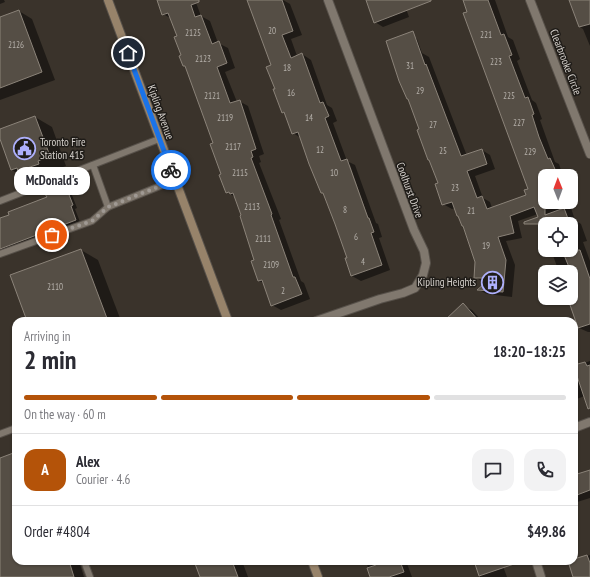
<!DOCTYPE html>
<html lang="en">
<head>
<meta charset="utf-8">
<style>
  :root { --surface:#fff; --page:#f2f2f3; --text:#2b2b33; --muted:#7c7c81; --line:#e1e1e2; --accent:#b45309 }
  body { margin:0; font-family:"PT Sans Narrow",sans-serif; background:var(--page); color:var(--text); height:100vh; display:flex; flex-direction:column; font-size:15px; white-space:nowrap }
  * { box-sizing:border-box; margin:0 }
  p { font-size:13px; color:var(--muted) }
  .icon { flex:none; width:22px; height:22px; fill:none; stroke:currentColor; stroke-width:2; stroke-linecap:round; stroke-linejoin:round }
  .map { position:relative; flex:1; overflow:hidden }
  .sheet { position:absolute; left:12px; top:317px; width:566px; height:248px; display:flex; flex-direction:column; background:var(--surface); border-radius:12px; box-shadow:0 1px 3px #0004 }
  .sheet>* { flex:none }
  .needle { width:26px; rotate:359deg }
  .tools { position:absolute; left:538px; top:169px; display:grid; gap:8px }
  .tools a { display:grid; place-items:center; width:40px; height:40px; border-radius:8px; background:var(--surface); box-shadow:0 1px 3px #0004; font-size:20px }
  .pin { position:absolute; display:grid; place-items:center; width:34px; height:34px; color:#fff; margin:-17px; border:2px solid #fff; border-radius:50%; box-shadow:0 1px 4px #0007 }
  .courier { position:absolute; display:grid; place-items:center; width:40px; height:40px; margin:-20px; border:3px solid #1a73e8; border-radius:50%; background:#fff; color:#222; box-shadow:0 1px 5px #0007 }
  .bubble { position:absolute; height:28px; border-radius:12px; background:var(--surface); box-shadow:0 1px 3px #0004; font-size:13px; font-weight:800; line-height:28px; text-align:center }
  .headline em { font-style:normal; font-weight:800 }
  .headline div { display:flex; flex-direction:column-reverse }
  .headline { display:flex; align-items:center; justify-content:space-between; height:68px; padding:0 12px }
  h1 { font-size:26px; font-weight:800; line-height:30px }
  .bar { display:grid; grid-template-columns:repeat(4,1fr); gap:6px 4px; align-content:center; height:48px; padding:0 12px }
  .bar i { height:5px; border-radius:3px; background:var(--line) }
  .bar .selected { background:var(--accent) }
  .bar p { grid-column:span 4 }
  .line { display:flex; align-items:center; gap:10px; padding:0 12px; border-top:1px solid var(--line) }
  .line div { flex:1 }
  .round { display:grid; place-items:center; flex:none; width:42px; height:42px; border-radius:12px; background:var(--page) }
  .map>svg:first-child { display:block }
</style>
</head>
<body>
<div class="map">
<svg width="590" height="577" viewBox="0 0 590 577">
  <rect width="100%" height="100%" fill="#3a332b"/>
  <!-- shadow -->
  <g fill="#0007" fill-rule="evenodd">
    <path d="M0 0H4L5 2 0 4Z"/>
    <path d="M158 0H195L201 16 210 21 218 43 228 48 235 68 225 72 237 102 239 101 248 106 264 154 259 156 261 162 259 163 281 219 279 220 301 281 304 283 310 299 281 310 272 305 264 283 259 281 256 260 242 216 235 197 227 192 214 143 187 68 184 66 179 36 172 19 163 14Z"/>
    <path d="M248 0H283L290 4 302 35 291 39 297 56 302 54 311 60 327 105 332 108 337 121 333 123 347 161 355 165 376 223 378 224 382 237 379 238 390 270 361 281 352 276 346 259 348 258 336 224 301 138 293 133 286 114 283 112 276 89 272 65ZM348 165H350L370 223H369Z"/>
    <path d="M367 0H403L409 17 383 27 375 22Z"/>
    <path d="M464 0H495L508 37 513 40 520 59 517 61 532 100 536 103 542 119 540 120 555 162 559 164 562 173 564 174 565 176H545V202H569L575 220 581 224 587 241 583 242 590 261V332H588L579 328 568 298H571V272H559L551 250H571V224H545V234L538 214 518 221 522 238 506 241 515 265 512 297 487 294 479 290 487 282H483L475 277 476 262 464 227 455 208 452 209 443 204 439 183 409 100 407 99 408 34 417 39 422 53 429 57 467 156 482 150 490 155 495 169 475 176 483 198 490 202 492 208 527 195 529 190Z"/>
    <path d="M569 0H590V46L583 29 580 27Z"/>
    <path d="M19 11 32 19 55 80 0 100V18Z"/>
    <path d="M35 117 52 127 66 166 54 170 56 173 36 180 32 178 29 180 12 170 0 136V130Z"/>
    <path d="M66 188 70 190 77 208 75 209 80 222 5 251 1 248 0 219 48 198Z"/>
    <path d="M81 250 98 260 121 321H28Z"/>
    <path d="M463 305 472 310 482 321H446Z"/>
    <path d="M590 361V394L574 400V372L576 371 575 366Z"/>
    <path d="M16 453V561H79L84 577H0V459Z"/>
    <path d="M590 471V498L574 503 577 511 574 512V476Z"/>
    <path d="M590 555V577H574L570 561H574V560Z"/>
    <path d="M195 561H242L248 577H201Z"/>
    <path d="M366 561H406L412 577H371Z"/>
    <path d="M475 561H501L507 577H480Z"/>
  </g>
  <!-- building -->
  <g fill="#554e45" stroke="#8b8379">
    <path d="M157 0H199V2L191 5 195 17 201 15 212 44 219 41 227 63 217 67 230 103 240 100 256 149 251 151 253 157 251 158 272 214 271 215 293 277H295L302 294 271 306 262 280 258 281 251 261 254 260 240 216 241 215 233 193 230 194 229 192 226 193 219 175 221 174 210 144 213 143 185 66H183L179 56 181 55 174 37 177 36 168 13 162 15Z"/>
    <path d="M247 0H282L293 31 282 35 291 58 302 53 320 103 323 102 329 116 325 118 341 161 347 159 368 218H369L374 232 371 233 382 265 351 276 345 258H347L335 224 323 193H321L309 164 298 132 292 134 284 112 282 113 273 89H275L266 67 271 65Z"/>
    <path d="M366 0H431V1L374 23Z"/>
    <path d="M463 0H488L501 35 504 34 512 55 509 56 525 98 528 97 534 114 532 115 539 137 548 159 550 158 558 176H545V215L564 208 570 224H545V232H543L540 224H524V222L538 217 534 207 510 216 514 233 498 237 506 260 503 292 477 290 491 278H474L475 262 463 226H462L458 216H457L452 202 442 205 435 184 438 183 429 160H428L417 130 419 129 408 99H407L399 81 386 41 413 31 425 65 426 64 461 156 482 149 487 164 467 171 477 198 482 196 487 209 526 195 524 190 528 189 463 13 467 12Z"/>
    <path d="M569 0H590V24L579 27Z"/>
    <path d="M19 10 42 72 0 88V17Z"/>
    <path d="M35 116 50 156 38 161 39 164 18 171 17 168 11 170 0 139V129Z"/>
    <path d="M66 187 73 205 71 206 76 220 0 249V218L9 215 8 212 47 197 45 194Z"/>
    <path d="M81 249 108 321H27L10 275Z"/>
    <path d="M562 250H580L590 279V324L578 328 569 302 571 301V272Z"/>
    <path d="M463 303 479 321H444Z"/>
    <path d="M585 362 587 366 590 365V408L588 409 574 367V365Z"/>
    <path d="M16 452V561H69L74 577H0V458Z"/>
    <path d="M590 470V490L577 495 574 486V475Z"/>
    <path d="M587 555 590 563V577H573L568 561H574V559Z"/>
    <path d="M194 561H232L238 577H200Z"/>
    <path d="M374 561H400L404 572 389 577H370L367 568 376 565Z"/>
    <path d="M474 561H517V563L479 576Z"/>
  </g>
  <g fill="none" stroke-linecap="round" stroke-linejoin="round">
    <defs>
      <g id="lane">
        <path d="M93 165 108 207"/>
        <path d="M0 201 159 139"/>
        <path d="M0 254 92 221 108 207 175 180"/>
        <path d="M0 434 16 428"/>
        <path d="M84 561 90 577"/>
      </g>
      <g id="street">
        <path d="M530 0 590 154"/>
        <path d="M316 321 380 299 403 293 415 288 423 275 426 263 424 251 414 230 328 0"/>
        <path d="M574 428 590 422"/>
        <path d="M536 561 541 577"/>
      </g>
      <g id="secondary">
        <path d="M108 0 228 321"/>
        <path d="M312 561 318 577"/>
      </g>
    </defs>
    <!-- lane casing -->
    <use href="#lane" stroke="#57514a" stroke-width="8"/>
    <!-- street casing -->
    <use href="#street" stroke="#57514a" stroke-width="10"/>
    <!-- secondary casing -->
    <use href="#secondary" stroke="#57514a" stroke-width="10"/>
    <!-- lane -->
    <use href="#lane" stroke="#80786e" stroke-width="6"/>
    <!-- street -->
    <use href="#street" stroke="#80786e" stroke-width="8"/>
    <!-- secondary -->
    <use href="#secondary" stroke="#97836a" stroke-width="8"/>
  </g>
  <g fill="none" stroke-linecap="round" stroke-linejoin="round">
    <!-- done -->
    <path stroke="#9f9993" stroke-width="4" stroke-dasharray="0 7.2" d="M52 235 92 221 108 207 175 180 171 170"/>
    <!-- route -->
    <path stroke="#1a73e8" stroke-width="5" d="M128 53 171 170"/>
  </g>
  <!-- icons -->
  <defs>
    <symbol id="civic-ring" viewBox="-11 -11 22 22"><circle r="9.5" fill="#1f1c18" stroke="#adaffb" stroke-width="1.5"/><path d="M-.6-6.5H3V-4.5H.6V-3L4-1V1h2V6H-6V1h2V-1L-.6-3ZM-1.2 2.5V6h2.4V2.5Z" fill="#adaffb"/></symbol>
    <symbol id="building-ring" viewBox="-11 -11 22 22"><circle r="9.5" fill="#1f1c18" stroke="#adaffb" stroke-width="1.5"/><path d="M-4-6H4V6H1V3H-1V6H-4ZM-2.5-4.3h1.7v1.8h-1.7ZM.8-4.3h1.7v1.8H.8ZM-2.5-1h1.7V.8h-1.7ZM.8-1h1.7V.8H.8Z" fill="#adaffb"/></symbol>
  </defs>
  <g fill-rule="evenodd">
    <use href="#civic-ring" x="12" y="136" width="25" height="25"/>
    <use href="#building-ring" x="480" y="270" width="25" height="25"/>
  </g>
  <g text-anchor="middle" stroke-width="3" stroke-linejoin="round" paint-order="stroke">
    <!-- number labels -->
    <g font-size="9" fill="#b5b0aa">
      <text x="272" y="34">20</text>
      <text x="193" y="36">2125</text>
      <text x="486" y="38">221</text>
      <text x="16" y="48">2126</text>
      <text x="203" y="62">2123</text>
      <text x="496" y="65">223</text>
      <text x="410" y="69">31</text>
      <text x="287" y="71">18</text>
      <text x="420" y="94">29</text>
      <text x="291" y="96">16</text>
      <text x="212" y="99">2121</text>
      <text x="509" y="99">225</text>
      <text x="225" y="121">2119</text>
      <text x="309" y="121">14</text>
      <text x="519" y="126">227</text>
      <text x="433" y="128">27</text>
      <text x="233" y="150">2117</text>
      <text x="320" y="153">12</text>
      <text x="443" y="154">25</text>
      <text x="530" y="155">229</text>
      <text x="240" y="176">2115</text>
      <text x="334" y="176">10</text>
      <text x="455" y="191">23</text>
      <text x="252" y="210">2113</text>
      <text x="345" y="213">8</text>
      <text x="471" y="214">21</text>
      <text x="356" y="240">6</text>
      <text x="263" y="242">2111</text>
      <text x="486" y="249">19</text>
      <text x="363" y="265">4</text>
      <text x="271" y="268">2109</text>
      <text x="55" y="290">2110</text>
      <text x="283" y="294">2</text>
    </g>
    <!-- street labels -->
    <g font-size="11" fill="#d5d0cb" stroke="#1f1c18">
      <text transform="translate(566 62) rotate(69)" y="4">Clearbrooke Circle</text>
      <text transform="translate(161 112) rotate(70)" y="4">Kipling Avenue</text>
      <text transform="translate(410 190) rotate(70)" y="4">Coolhurst Drive</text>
    </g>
    <!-- poi labels -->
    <g font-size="11" fill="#d5d0cb" stroke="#1f1c18" text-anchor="start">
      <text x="40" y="146">Toronto Fire<tspan x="40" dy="13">Station 415</tspan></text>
      <text x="476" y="286" text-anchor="end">Kipling Heights</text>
    </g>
  </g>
</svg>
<div class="tools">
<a><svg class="needle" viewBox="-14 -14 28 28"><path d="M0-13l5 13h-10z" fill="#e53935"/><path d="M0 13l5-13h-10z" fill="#7c7c81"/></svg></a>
<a><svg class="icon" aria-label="locate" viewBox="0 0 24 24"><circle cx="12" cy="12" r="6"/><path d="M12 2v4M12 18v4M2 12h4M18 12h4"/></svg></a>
<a><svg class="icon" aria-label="layers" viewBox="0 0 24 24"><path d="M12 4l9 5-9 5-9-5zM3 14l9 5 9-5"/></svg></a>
</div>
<div class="pin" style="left:52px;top:235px;background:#ea580c"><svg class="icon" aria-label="bag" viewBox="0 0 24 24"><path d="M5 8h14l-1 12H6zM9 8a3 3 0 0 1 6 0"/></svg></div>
<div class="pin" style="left:128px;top:53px;background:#1f2937"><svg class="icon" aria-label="home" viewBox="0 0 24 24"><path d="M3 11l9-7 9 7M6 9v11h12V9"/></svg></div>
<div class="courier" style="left:171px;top:170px"><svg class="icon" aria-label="bike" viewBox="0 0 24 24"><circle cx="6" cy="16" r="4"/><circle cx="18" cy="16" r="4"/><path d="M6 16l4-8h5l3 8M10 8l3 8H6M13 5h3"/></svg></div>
<div class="bubble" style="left:14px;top:167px;width:76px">McDonald's</div>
<section class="sheet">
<div class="headline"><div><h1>2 min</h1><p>Arriving in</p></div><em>18:20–18:25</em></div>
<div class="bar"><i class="selected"></i><i class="selected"></i><i class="selected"></i><i></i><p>On the way · 60 m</p></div>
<div class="line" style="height:72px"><b class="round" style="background:var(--accent);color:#fff">A</b><div><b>Alex</b><p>Courier · 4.6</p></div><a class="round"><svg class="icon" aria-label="chat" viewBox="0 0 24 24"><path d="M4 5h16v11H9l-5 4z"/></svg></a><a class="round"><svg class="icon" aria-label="phone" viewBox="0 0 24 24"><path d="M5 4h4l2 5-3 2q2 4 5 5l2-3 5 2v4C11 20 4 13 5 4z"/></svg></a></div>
<div class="line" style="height:52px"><div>Order #4804</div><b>$49.86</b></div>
</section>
</div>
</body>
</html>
